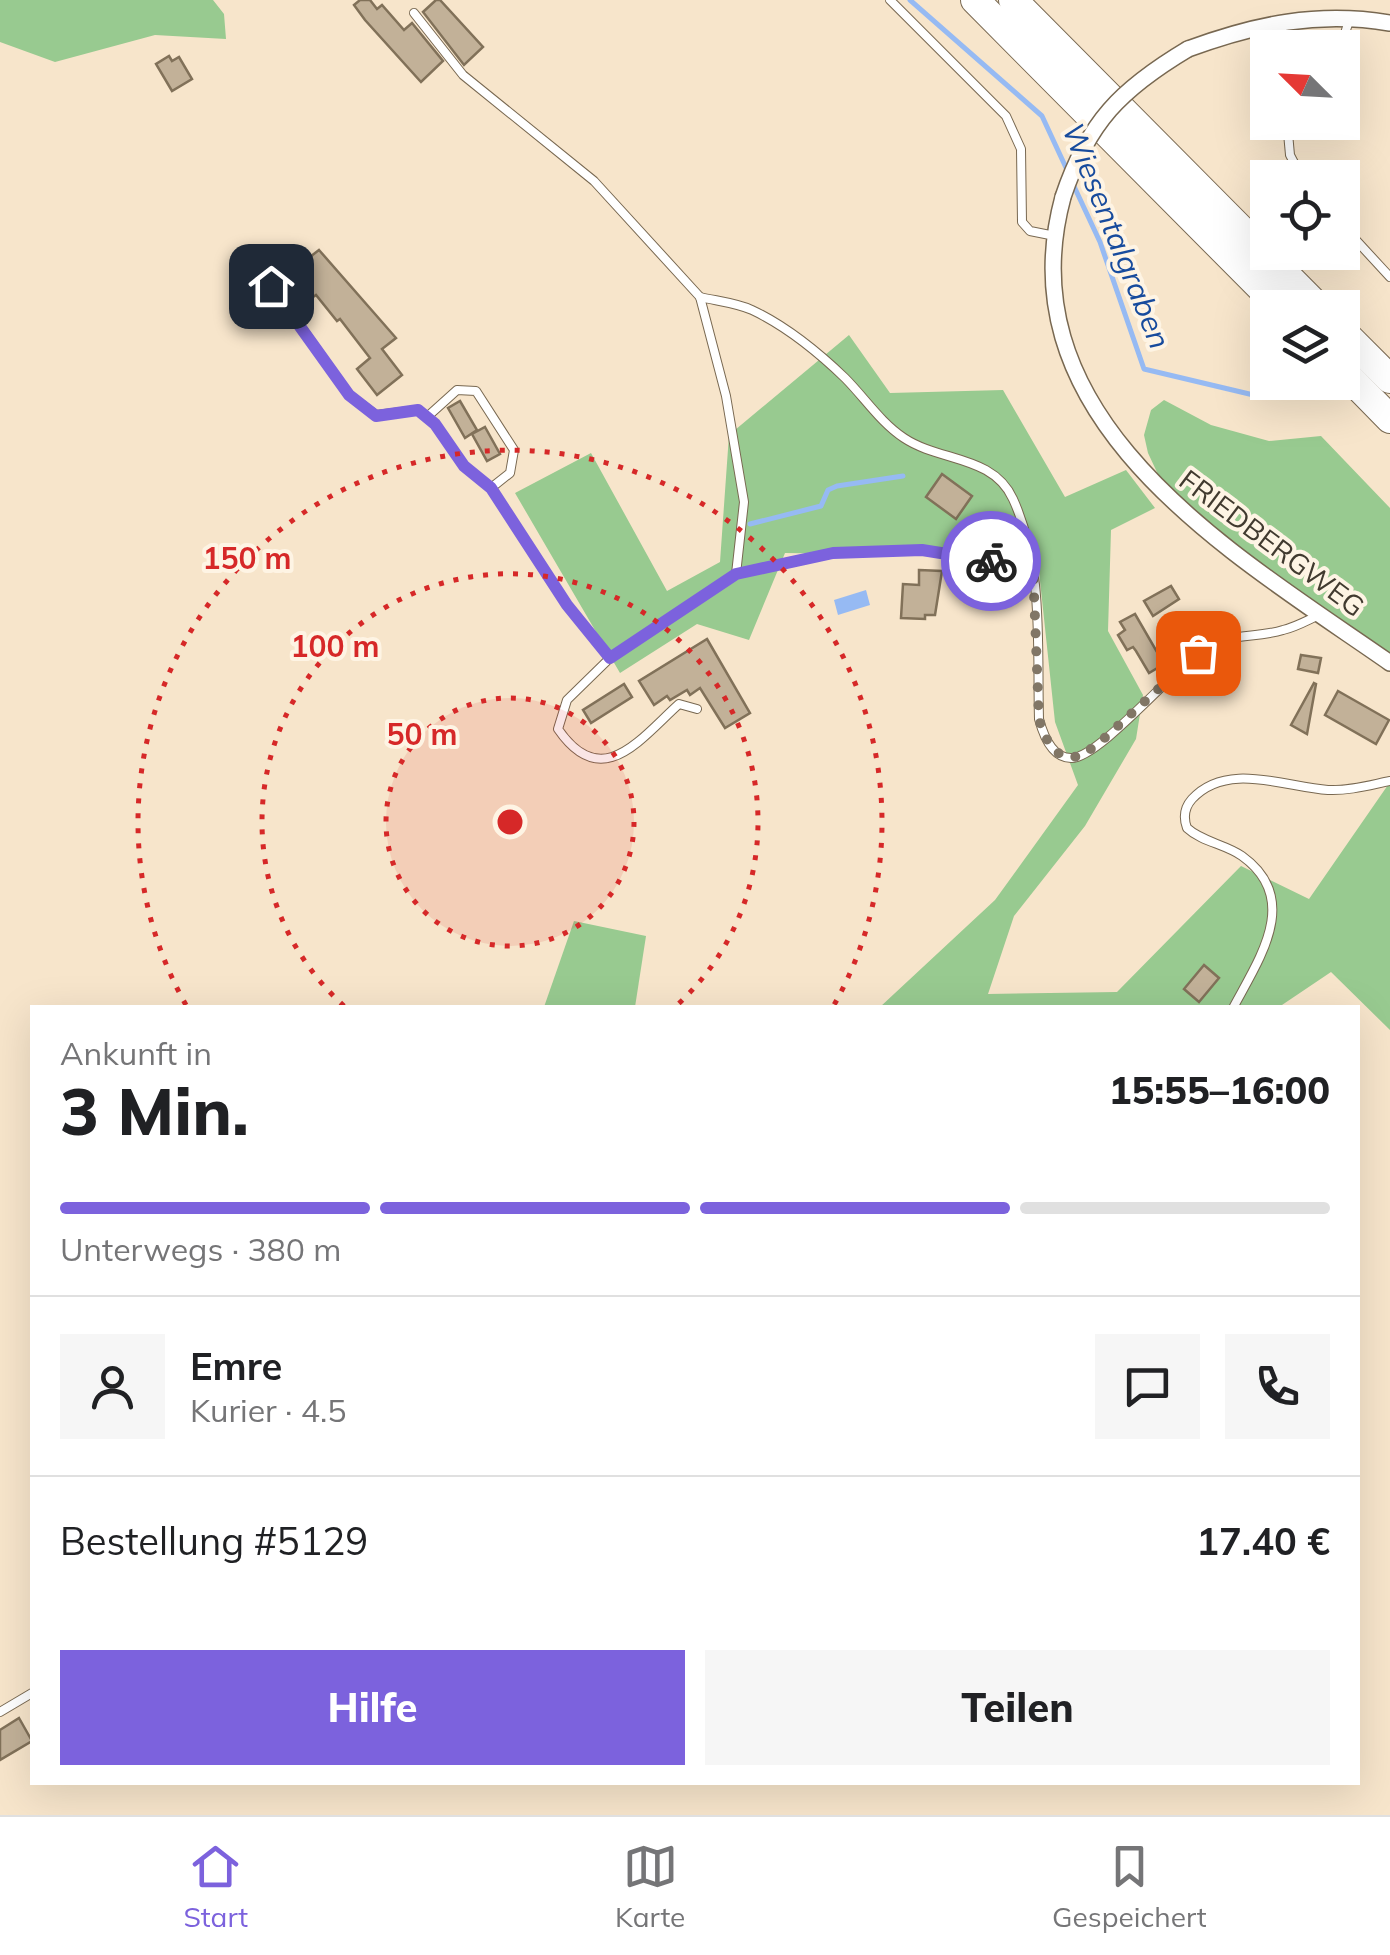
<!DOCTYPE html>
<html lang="de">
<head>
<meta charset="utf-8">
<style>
  :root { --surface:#fff; --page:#f6f6f6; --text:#202124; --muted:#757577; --line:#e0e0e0; --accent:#7c62dd }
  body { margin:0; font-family:Mulish,sans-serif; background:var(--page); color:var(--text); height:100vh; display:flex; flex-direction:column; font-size:38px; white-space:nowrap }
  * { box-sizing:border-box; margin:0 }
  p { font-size:32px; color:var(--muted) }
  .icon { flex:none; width:55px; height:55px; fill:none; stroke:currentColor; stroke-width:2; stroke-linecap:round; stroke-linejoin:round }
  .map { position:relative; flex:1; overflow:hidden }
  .sheet { position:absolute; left:30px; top:1005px; width:1330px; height:780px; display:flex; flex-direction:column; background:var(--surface); border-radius:0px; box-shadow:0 10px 40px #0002 }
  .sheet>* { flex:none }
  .needle { width:65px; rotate:294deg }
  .controls { position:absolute; left:1250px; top:30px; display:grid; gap:20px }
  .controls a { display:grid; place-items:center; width:110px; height:110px; border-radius:0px; background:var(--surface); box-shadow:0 10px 40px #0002; font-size:50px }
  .pin { position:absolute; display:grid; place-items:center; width:85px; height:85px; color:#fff; margin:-42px; border-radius:20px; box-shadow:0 5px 15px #0006 }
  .courier { position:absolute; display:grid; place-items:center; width:100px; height:100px; margin:-50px; border:8px solid #7c62dd; border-radius:50%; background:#fff; color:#222; box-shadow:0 2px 12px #0007 }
  .headline em { font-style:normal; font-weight:800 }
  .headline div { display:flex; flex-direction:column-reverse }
  .headline { display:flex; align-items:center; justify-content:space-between; height:170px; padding:0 30px }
  h1 { font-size:65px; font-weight:800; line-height:75px }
  .bar { display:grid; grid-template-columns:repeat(4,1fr); gap:15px 10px; align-content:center; height:120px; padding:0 30px }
  .bar i { height:12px; border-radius:8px; background:var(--line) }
  .bar .active { background:var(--accent) }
  .bar p { grid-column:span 4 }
  .line { display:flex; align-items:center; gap:25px; padding:0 30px; border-top:2px solid var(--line) }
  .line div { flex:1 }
  .round { display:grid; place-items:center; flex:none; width:105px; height:105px; border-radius:0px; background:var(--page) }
  .cta { display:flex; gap:20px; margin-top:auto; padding:20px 30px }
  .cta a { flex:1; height:115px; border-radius:0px; background:var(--accent); color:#fff; font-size:40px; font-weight:800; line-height:115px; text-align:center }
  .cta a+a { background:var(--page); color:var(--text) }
  .dock { display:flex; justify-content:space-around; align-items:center; height:140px; border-top:2px solid var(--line); background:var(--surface); font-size:28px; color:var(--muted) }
  .dock a { display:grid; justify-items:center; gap:5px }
  .dock .active { color:var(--accent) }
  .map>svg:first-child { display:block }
</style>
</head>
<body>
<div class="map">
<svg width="1390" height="1815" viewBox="0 0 1390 1815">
  <rect width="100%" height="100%" fill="#f7e5cb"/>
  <!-- green -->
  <g fill="#98ca90">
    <path d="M0 0H213L224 14 226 39 155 35 55 62 0 42Z"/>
    <path d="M849 335 890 393 1003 390 1065 497 1126 470 1155 508 1111 530 1108 631 1143 695 1136 739 1085 826 1014 916 988 994 1117 992 1241 866 1309 899 1390 782V1030L1331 972 1279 1007H880L995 900 1078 785 1055 722 1038 562 975 556 785 553 749 640 697 624 620 673 515 493 591 453 667 591 720 562 729 435Z"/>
    <path d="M1164 400 1211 425 1269 441 1321 436 1390 508V663L1170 500 1148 453 1144 435 1151 410Z"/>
    <path d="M574 921 646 936 635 1007H544Z"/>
  </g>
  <!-- water -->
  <path fill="#96baf3" d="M866 590 870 605 838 615 834 600Z"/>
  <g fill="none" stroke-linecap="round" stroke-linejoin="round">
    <!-- stream -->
    <g stroke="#96baf3" stroke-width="5">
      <path d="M910 0 1042 116 1068 172"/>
      <path d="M1072 182 1100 242 1144 369 1262 397"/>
      <path d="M750 524 821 506 828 490 837 486 903 476"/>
    </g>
  </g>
  <!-- building -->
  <g fill="#c2b198" stroke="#817159" stroke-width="2.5">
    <path d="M360 0H370L377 9 382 5 404 30 412 23 443 61 421 82 365 20 354 5Z"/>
    <path d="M436 0H440L483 47 464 65 423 12Z"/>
    <path d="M169 56 172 61 179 57 192 79 172 91 156 64Z"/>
    <path d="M319 250 396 338 382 349 402 375 377 395 357 369 370 358 340 319 337 321 316 295 313 297 293 270Z"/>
    <path d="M460 401 477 430 465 438 448 408Z"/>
    <path d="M485 427 500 454 487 461 472 434Z"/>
    <path d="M942 474 972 496 956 519 926 497Z"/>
    <path d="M919 570 942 571 935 615H925V619L901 618 903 584 919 585Z"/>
    <path d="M1171 586 1179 599 1153 616 1144 601Z"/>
    <path d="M1135 614 1164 664 1149 673 1136 651 1133 647 1127 650 1118 635 1125 630 1120 622Z"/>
    <path d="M707 639 750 713 725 728 700 688 690 695 687 690 670 700 667 696 654 705 639 681Z"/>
    <path d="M1301 655 1321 658 1318 673 1298 669Z"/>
    <path d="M1314 683 1316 684 1307 734 1291 725Z"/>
    <path d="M624 684 632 697 591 723 583 710Z"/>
    <path d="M1338 691 1389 720 1376 744 1325 715Z"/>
    <path d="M1204 965 1219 978 1199 1002 1184 989Z"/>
    <path d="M19 1718 32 1741 0 1760V1730Z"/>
  </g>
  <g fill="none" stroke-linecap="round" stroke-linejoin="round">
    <defs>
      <g id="lane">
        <path d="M890 0 1006 116 1021 149 1022 222 1030 231 1055 236"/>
        <path d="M414 13 463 75 594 181 700 297 726 396 744 502 736 574"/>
        <path d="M1331 48 1345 33 1350 18"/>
        <path d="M1287 122 1290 155 1302 178"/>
        <path d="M1342 225 1390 277"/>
        <path d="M271 285 349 395 376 415 418 410 435 424 464 466 491 488 567 605 610 658"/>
        <path d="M700 297C717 301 737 303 752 310 786 326 818 352 845 378 864 397 881 423 904 438 940 462 993 455 1013 499 1044 567 1037 646 1039 719 1043 734 1051 758 1071 758 1099 759 1178 664 1208 646 1232 633 1258 638 1283 630 1296 627 1308 620 1319 615"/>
        <path d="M427 417 457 390 476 391 514 450 510 473 491 488"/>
        <path d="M697 709 679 704C640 739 602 793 558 729L567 700 610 658 736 574 833 553 923 550 1033 568"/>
        <path d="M1233 1008C1259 959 1302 899 1242 856 1225 844 1202 842 1187 828 1183 817 1184 808 1192 799 1227 761 1285 787 1328 790 1349 791 1370 785 1390 781"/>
        <path d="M0 1712 32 1693"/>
      </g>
      <g id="street">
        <path d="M1188 49C1256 24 1318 11 1390 23"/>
        <path d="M1063 197C1002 422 1237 556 1390 663"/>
      </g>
      <g id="highway">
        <path d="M975 0 1281 308"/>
        <path d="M1013 0 1319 308"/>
        <path d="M1342 331 1390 379"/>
        <path d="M1342 370 1390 419"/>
      </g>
    </defs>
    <!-- lane casing -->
    <use href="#lane" stroke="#786851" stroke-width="10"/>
    <!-- street casing -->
    <use href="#street" stroke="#786851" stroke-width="18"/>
    <!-- highway casing -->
    <use href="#highway" stroke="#786851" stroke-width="30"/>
    <!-- lane -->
    <use href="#lane" stroke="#fff" stroke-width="8"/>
    <!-- street -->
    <use href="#street" stroke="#fff" stroke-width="15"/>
    <!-- highway -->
    <use href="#highway" stroke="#fff" stroke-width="28"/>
    <defs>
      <path id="street-bridge" d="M1063 197C1088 122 1121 89 1188 49"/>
    </defs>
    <!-- street-bridge casing -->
    <use href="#street-bridge" stroke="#786851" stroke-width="18" stroke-linecap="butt"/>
    <!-- street-bridge -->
    <use href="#street-bridge" stroke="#fff" stroke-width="15"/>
  </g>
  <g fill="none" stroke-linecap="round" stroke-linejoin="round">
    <!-- done -->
    <path stroke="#817666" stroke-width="10" stroke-dasharray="0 18" d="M991 561 1033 568 1039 719 1044 736 1061 756 1079 757 1098 744 1198 653"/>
    <!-- route -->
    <path stroke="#7c62dd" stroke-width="12" d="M271 286 349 395 376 416 418 410 435 424 464 466 491 488 567 605 610 658 736 574 833 553 922 550 991 561"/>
  </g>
  <!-- distance rings -->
  <circle cx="510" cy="822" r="124" fill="#d62828" fill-opacity=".12"/>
  <g fill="none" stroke="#d62828" stroke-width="5" stroke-dasharray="5 10">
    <circle cx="510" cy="822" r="124"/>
    <path d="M344 1006A248 248 0 1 1 676 1006"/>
    <path d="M186 1005A372 372 0 1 1 834 1005"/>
  </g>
  <g text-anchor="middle" stroke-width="8" stroke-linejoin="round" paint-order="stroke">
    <!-- street labels -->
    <g font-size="28" fill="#413a2f" stroke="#fef4e4">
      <text transform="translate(1272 543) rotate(37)" y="10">FRIEDBERGWEG</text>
    </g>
    <!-- water labels -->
    <g font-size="30" font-style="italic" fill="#174b9d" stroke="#fef4e4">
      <text transform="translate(1116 236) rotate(68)" y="10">Wiesentalgraben</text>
    </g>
  </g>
  <circle cx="510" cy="822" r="15" fill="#d62828" stroke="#fef4e4" stroke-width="5"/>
  <g font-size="30" text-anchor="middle" font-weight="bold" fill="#d62828" stroke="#fef4e4" stroke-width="8" stroke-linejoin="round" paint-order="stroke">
    <text x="247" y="569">150 m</text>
    <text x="335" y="657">100 m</text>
    <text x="422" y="745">50 m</text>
  </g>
</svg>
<div class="controls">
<a><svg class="needle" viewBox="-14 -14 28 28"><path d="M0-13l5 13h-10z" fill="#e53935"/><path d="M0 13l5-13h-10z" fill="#757577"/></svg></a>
<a><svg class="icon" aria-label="locate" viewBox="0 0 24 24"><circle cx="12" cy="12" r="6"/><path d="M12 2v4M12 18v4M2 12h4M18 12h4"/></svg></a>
<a><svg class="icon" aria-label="layers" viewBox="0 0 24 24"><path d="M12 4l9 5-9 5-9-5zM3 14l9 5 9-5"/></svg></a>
</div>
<div class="pin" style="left:1198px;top:653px;background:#ea580c"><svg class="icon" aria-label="bag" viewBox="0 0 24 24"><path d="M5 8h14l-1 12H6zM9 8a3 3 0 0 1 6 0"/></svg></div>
<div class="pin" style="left:271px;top:286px;background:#1f2937"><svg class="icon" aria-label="home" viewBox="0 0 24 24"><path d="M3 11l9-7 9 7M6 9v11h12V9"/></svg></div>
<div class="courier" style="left:991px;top:561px"><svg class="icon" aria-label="bike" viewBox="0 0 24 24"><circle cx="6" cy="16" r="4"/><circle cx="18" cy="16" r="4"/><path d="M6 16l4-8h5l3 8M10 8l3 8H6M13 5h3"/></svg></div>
<section class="sheet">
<div class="headline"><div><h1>3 Min.</h1><p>Ankunft in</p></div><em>15:55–16:00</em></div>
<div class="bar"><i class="active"></i><i class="active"></i><i class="active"></i><i></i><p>Unterwegs · 380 m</p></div>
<div class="line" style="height:180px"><a class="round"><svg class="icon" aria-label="person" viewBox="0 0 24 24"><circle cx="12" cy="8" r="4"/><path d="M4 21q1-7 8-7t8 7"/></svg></a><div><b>Emre</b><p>Kurier · 4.5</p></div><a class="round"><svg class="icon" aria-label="chat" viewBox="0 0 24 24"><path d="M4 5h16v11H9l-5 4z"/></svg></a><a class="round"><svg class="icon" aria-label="phone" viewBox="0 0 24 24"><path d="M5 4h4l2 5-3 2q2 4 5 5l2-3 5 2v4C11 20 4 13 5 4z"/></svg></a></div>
<div class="line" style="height:130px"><div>Bestellung #5129</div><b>17.40 €</b></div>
<div class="cta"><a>Hilfe</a><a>Teilen</a></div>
</section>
</div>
<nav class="dock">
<a class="active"><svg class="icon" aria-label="home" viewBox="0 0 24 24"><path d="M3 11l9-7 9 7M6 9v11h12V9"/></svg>Start</a>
<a><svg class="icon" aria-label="map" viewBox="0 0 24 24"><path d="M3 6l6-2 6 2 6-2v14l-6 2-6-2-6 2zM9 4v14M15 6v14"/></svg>Karte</a>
<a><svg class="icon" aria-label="saved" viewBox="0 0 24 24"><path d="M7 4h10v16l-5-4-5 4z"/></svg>Gespeichert</a>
</nav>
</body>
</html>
